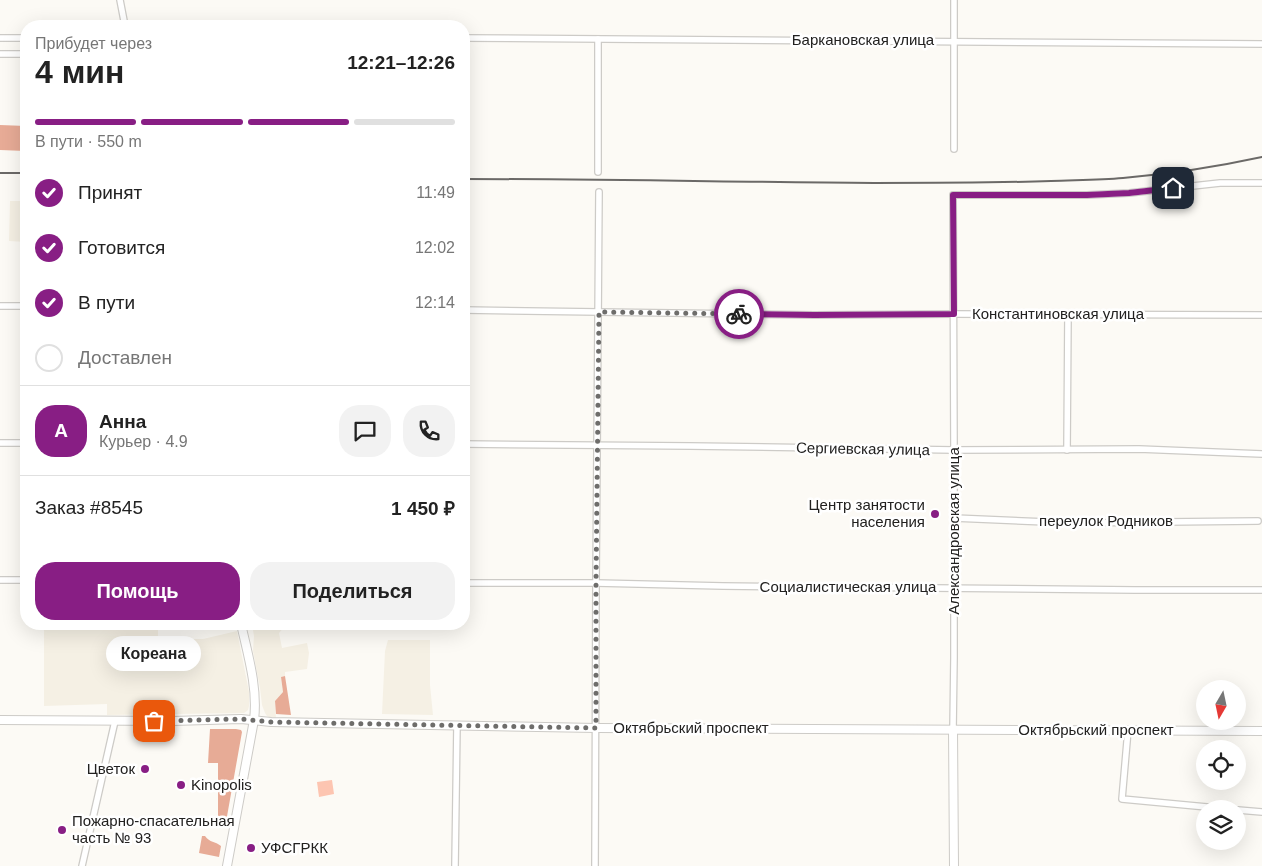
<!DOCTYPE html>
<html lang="ru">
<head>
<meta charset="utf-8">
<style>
  :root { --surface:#fff; --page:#f2f2f2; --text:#222; --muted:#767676; --line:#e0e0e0; --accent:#881e84 }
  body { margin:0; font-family:Helvetica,sans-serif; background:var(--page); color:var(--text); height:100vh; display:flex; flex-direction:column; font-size:19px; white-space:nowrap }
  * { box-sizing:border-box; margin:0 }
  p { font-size:16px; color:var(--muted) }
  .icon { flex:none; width:28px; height:28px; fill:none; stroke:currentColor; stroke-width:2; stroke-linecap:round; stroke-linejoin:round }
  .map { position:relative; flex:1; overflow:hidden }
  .details { position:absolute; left:20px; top:20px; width:450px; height:610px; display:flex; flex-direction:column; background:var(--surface); border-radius:20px; box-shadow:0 5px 20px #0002 }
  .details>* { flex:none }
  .needle { width:32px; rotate:189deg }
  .buttons { position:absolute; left:1196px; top:680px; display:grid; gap:10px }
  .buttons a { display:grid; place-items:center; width:50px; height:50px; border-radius:50%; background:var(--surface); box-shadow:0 5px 20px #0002; font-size:25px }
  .pin { position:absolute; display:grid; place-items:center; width:42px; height:42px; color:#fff; margin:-21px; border-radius:10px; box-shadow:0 2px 8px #0006 }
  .courier { position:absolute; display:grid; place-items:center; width:50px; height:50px; margin:-25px; border:4px solid #881e84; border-radius:50%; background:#fff; color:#222; box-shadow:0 1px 6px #0007 }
  .bubble { position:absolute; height:35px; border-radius:18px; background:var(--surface); box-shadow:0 5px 20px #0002; font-size:16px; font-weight:700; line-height:35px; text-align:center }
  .summary em { font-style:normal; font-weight:700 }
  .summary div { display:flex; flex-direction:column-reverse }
  .summary { display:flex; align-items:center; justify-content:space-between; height:85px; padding:0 15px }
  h1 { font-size:32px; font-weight:700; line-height:38px }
  .bar { display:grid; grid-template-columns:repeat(4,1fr); gap:8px 5px; align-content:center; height:60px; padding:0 15px }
  .bar i { height:6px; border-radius:4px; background:var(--line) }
  .bar .active { background:var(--accent) }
  .bar p { grid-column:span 4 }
  .line { display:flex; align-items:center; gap:12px; padding:0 15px; border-top:1px solid var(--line) }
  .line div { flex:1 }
  .round { display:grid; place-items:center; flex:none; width:52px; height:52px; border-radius:20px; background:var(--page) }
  ol { padding:0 15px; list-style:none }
  li { display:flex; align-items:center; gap:15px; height:55px }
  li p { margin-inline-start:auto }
  li .icon { padding:5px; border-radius:50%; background:var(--accent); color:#fff; stroke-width:4 }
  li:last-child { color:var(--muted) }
  li i { width:28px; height:28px; border:2px solid var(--line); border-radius:50% }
  .primary-button { display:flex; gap:10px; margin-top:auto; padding:10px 15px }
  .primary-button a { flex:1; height:58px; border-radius:20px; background:var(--accent); color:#fff; font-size:20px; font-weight:700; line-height:58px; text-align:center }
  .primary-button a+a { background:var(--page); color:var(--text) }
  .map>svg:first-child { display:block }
</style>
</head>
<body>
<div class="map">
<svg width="1262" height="866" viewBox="0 0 1262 866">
  <rect width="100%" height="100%" fill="#fcfaf5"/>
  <!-- built -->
  <g fill="#f5f0e4">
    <path d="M10 201H26V242L9 241Z"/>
    <path d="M38 624H158V639H203L237 631 249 692V706L248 710 244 713 107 715V704L44 706V626H38Z"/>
    <path d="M252 624H287L279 633 282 648 307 643 309 653 307 669 285 672V676L281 677 283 692 275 701 276 718H271L267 716 265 713 262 705 260 688 253 651 254 636Z"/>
    <path d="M388 640H430V685L433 715 382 714 385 651Z"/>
  </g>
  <!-- green -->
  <path fill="#fdc5b1" d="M332 780 334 794 319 797 317 782Z"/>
  <!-- forest -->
  <g fill="#e7ab96">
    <path d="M0 125 26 126V151L0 150Z"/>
    <path d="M285 676 291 715 276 714 275 701 283 692 281 677Z"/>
    <path d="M210 729H236L241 730 242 732 226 822 218 819V763H208Z"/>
    <path d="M202 836H205C210 843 215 841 221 846L219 857 199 853Z"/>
  </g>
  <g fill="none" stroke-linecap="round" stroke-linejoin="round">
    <defs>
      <g id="street">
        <path d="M120 0 125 26"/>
        <path d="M0 38H26"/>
        <path d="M464 38 1262 44"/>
        <path d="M0 54H26"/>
        <path d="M954 149V0"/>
        <path d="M598 172V39"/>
        <path d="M0 306H26"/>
        <path d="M464 310 814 315 954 314 1262 315"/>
        <path d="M0 443H26"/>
        <path d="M464 444 690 446 954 450 1139 449 1262 454"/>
        <path d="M1067 450 1068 314"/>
        <path d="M954 518 1071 523 1258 521"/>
        <path d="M0 580H26"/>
        <path d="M464 583H596L723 586 1135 590H1262"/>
        <path d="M953 729 954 658V450L953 195H1087L1129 193 1220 183H1262"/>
        <path d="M1128 730 1122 799 1228 809"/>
        <path d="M1238 810 1262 812"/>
        <path d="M82 866 115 721"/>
        <path d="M455 866 457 725"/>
        <path d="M595 866 596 583 599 192"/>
      </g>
      <g id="secondary">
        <path d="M0 720 173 721 241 719 271 722 596 728 1262 731"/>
        <path d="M953 729 954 866"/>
        <path d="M227 866 254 720C258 688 248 655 241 624"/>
      </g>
    </defs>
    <!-- street casing -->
    <use href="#street" stroke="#cdcbc7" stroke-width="8"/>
    <!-- secondary casing -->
    <use href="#secondary" stroke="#cdcbc7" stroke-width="10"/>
    <!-- street -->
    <use href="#street" stroke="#fff" stroke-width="5.5"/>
    <!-- secondary -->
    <use href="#secondary" stroke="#fff" stroke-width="8"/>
    <!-- rail -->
    <g stroke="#6b6967" stroke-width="2">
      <path d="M0 173H26"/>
      <path d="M464 179C600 179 737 182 874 183 933 183 992 183 1051 181 1075 180 1099 180 1123 178 1170 174 1216 167 1262 157"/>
    </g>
  </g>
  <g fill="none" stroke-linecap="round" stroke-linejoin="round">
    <!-- done -->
    <path stroke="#6e6d6b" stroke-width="5" stroke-dasharray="0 9" d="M154 721 241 719 271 722 596 728V583L599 312 739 314"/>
    <!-- route -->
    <path stroke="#881e84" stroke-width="6" d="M739 314 814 315 954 314 953 195H1087L1129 193 1173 188"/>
  </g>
  <!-- markers -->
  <g fill="#881e84" stroke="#fff" stroke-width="2">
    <circle cx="935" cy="514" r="5"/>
    <circle cx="145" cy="769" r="5"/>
    <circle cx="181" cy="785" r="5"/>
    <circle cx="62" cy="830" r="5"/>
    <circle cx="251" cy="848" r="5"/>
  </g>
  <g text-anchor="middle" stroke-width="5" stroke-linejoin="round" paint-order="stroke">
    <!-- street labels -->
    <g font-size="15" fill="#222120" stroke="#fff">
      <text x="863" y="45">Баркановская улица</text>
      <text x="1058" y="319">Константиновская улица</text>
      <text transform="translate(863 449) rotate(1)" y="5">Сергиевская улица</text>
      <text x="1106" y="526">переулок Родников</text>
      <text transform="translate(954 531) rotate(-90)" y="5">Александровская улица</text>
      <text x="848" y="592">Социалистическая улица</text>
      <text x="691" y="733">Октябрьский проспект</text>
      <text x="1096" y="735">Октябрьский проспект</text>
    </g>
    <!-- poi labels -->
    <g font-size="15" fill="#222120" stroke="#fff" text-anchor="start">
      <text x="925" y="510" text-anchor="end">Центр занятости<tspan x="925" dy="17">населения</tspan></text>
      <text x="135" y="774" text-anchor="end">Цветок</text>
      <text x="191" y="790">Kinopolis</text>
      <text x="72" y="826">Пожарно-спасательная<tspan x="72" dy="17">часть № 93</tspan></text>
      <text x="261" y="853">УФСГРКК</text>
    </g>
  </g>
</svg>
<div class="buttons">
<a><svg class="needle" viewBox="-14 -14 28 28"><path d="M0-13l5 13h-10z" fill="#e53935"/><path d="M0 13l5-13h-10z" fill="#767676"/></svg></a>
<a><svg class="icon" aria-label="locate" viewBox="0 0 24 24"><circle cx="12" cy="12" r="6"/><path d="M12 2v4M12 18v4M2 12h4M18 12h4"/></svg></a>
<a><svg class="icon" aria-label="layers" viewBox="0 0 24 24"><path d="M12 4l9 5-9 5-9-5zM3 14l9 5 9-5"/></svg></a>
</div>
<div class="pin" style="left:154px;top:721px;background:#ea580c"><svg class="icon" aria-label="bag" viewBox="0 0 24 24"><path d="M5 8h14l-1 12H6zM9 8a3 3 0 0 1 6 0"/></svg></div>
<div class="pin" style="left:1173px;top:188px;background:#1f2937"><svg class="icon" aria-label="home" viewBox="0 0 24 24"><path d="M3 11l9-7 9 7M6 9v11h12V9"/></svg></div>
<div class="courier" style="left:739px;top:314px"><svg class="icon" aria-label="bike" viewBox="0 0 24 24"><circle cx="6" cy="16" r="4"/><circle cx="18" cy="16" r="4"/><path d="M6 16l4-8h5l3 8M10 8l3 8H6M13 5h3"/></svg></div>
<div class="bubble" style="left:106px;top:636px;width:95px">Кореана</div>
<section class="details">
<div class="summary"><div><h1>4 мин</h1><p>Прибудет через</p></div><em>12:21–12:26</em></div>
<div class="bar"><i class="active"></i><i class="active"></i><i class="active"></i><i></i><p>В пути · 550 m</p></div>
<ol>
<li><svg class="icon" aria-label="check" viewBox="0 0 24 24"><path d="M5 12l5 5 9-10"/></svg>Принят<p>11:49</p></li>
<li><svg class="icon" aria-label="check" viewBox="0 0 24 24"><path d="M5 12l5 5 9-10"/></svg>Готовится<p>12:02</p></li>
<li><svg class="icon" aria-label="check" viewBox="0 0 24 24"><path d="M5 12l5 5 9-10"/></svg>В пути<p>12:14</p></li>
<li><i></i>Доставлен</li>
</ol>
<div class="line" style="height:90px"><b class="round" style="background:var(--accent);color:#fff">А</b><div><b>Анна</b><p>Курьер · 4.9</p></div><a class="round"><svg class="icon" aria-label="chat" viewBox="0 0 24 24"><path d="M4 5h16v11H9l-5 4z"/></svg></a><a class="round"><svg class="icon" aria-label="phone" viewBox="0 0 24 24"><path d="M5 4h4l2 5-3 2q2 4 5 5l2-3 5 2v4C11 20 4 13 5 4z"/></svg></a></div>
<div class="line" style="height:65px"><div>Заказ #8545</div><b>1 450 ₽</b></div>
<div class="primary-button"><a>Помощь</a><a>Поделиться</a></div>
</section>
</div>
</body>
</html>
